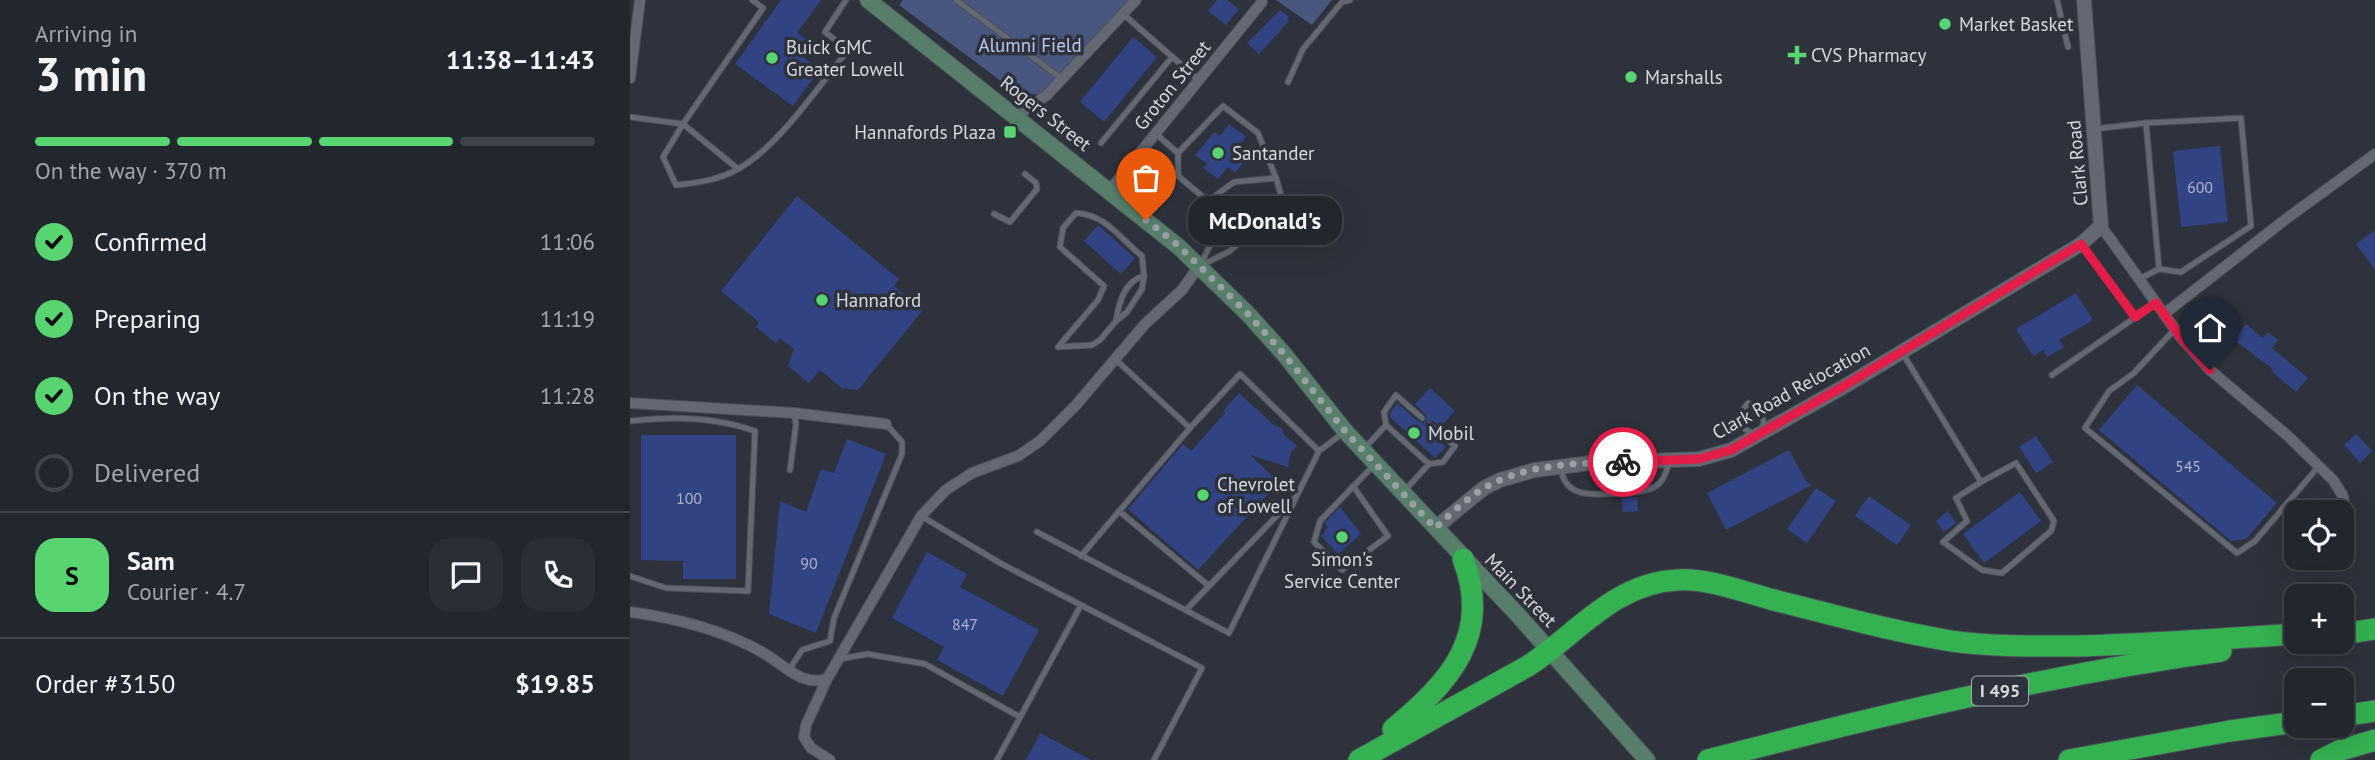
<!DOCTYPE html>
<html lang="en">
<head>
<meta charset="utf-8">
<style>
  :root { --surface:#22262d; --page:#2a2e35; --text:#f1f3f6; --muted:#a2a5aa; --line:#3f4349; --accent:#58d570 }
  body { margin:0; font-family:"PT Sans",sans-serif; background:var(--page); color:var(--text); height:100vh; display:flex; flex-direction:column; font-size:26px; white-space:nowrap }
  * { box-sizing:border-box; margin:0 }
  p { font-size:23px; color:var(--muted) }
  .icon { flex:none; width:38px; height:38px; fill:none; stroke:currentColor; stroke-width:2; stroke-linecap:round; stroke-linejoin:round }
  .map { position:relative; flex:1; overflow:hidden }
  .sheet { display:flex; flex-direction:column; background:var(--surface); width:630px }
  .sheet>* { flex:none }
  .controls { position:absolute; left:1654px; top:500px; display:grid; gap:14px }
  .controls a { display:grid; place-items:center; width:70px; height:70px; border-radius:14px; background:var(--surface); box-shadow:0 7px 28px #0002,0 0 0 2px var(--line); font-size:35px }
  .pin { position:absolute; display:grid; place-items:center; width:60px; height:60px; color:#fff; margin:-72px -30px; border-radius:50% 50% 50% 0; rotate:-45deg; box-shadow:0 0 7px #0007 }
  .pin .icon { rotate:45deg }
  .courier { position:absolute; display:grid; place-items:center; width:70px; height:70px; margin:-35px; border:5px solid #e11d48; border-radius:50%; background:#fff; color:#222; box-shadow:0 2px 9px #0007 }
  .bubble { position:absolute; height:49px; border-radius:21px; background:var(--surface); box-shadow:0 7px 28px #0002,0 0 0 2px var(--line); font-size:23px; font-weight:700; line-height:49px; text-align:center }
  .headline em { font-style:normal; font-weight:700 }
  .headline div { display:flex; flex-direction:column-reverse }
  .headline { display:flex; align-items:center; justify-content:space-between; height:119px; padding:0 35px }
  h1 { font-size:46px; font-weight:700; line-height:52px }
  .bar { display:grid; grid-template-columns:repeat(4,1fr); gap:10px 7px; align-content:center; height:84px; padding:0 35px }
  .bar i { height:9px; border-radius:5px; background:var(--line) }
  .bar .active { background:var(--accent) }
  .bar p { grid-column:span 4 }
  .line { display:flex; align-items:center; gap:18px; padding:0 35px; border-top:2px solid var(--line) }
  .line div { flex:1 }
  .round { display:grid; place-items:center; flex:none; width:74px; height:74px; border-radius:21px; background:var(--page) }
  ol { padding:0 35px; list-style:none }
  li { display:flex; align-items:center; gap:21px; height:77px }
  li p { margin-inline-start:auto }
  li .icon { padding:7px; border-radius:50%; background:var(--accent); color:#111; stroke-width:4 }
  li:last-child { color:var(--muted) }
  li i { width:38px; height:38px; border:4px solid var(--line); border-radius:50% }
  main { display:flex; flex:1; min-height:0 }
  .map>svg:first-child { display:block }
</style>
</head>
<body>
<main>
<section class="sheet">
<div class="headline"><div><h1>3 min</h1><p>Arriving in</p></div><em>11:38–11:43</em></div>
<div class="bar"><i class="active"></i><i class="active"></i><i class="active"></i><i></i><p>On the way · 370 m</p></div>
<ol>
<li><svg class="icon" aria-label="check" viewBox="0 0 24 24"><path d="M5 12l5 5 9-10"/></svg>Confirmed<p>11:06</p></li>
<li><svg class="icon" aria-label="check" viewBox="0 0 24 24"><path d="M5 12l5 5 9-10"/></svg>Preparing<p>11:19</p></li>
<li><svg class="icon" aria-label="check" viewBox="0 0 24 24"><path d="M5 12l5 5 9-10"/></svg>On the way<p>11:28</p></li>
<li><i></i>Delivered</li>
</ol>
<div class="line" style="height:126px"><b class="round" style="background:var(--accent);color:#111">S</b><div><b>Sam</b><p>Courier · 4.7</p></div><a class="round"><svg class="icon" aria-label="chat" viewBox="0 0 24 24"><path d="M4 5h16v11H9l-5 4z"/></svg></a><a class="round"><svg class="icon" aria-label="phone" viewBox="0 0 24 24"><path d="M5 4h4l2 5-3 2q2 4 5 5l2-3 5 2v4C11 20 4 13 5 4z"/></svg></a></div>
<div class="line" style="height:91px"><div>Order #3150</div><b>$19.85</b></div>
</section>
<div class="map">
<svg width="1745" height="760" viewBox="0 0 1745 760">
  <rect width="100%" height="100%" fill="#2e323c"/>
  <!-- green -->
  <g fill="#495780">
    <path d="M273 0H499L417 95 387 93 269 5Z"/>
    <path d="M646 0H702L682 25Z"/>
  </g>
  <!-- building -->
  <g fill="#314383">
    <path d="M151 0H191L167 33 176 39 167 53 190 69 163 106 105 64Z"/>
    <path d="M587 0H597L609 9 596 25 578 11Z"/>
    <path d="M650 10 659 17 657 19 659 21 629 54 617 43Z"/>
    <path d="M503 37 527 57 474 122 450 102Z"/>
    <path d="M599 124 616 137 605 151 616 159 605 173 598 167 588 179 573 168 577 164 565 155 584 132 590 136Z"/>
    <path d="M1590 146 1598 222 1551 227 1543 151Z"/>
    <path d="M167 196 269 279 264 286 293 310 228 390 212 388 190 370 179 383 158 366 164 349 150 338 146 343 126 327 129 322 91 291Z"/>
    <path d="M468 225 505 258 491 274 454 241Z"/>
    <path d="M1745 230V270L1726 244Z"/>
    <path d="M1446 293 1463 320 1429 340 1434 347 1417 357 1413 350 1403 356 1386 329Z"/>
    <path d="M1616 324 1633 338 1638 332 1648 340 1642 348 1678 378 1666 392 1641 371 1643 369 1604 340Z"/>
    <path d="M1507 385 1647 503 1616 539 1601 541 1469 430Z"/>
    <path d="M800 388 825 411 810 427 802 420 795 423 796 429 816 447 805 458 760 417V413L767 403 789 422 794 423 797 416 785 404Z"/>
    <path d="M609 393 645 426 652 428 654 435 667 446 661 452 658 467 620 455 649 482 568 570 498 509 553 444 561 451 595 413 593 411Z"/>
    <path d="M1726 434 1742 451 1730 463 1714 445Z"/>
    <path d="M11 435H106V579H53V561L11 560Z"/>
    <path d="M1406 436 1423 462 1406 473 1389 447Z"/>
    <path d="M217 439 256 454 186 633 139 614 150 501 176 512 191 469 204 473Z"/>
    <path d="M1159 450 1176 481 1182 485 1096 530 1077 493Z"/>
    <path d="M1186 488 1206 501 1177 543 1157 529Z"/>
    <path d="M1390 492 1411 521 1354 563 1333 534Z"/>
    <path d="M1239 496 1281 525 1267 545 1225 516Z"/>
    <path d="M1007 497 1008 511 993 512 992 498Z"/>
    <path d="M710 507 731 534 708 554 691 536 698 527 695 523Z"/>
    <path d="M1318 511 1326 523 1314 532 1306 521Z"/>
    <path d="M297 552 337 574 330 587 409 630 373 696 307 660 314 647 262 618Z"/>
    <path d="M410 733 461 760H396Z"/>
  </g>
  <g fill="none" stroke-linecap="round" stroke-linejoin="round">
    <defs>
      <g id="service">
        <path d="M326 0 432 79"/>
        <path d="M1427 0 1438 47"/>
        <path d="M493 14 569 80"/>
        <path d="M658 82 673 49 712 2 720 0"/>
        <path d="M0 117 53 124 133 8 122 0"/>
        <path d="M1516 123 1611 118 1621 226 1551 272 1529 269"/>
        <path d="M1464 129 1516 123 1529 269 1509 279"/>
        <path d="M526 134 548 153V176L578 201 604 182 646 178 656 212"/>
        <path d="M471 143 542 57"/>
        <path d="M548 153 593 106 628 133 646 178"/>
        <path d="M108 169 53 124 33 157 46 185C67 183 89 180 108 169 148 147 188 87 218 50L195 32 216 0"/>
        <path d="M446 213C477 215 489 238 512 256L514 276 512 289 497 312 486 321 470 340 462 345 428 347 468 300 474 286 430 247 433 228Z"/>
        <path d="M364 214 380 222 407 189 406 183 395 174"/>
        <path d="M1453 246 1505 317"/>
        <path d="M571 264C583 238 588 226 617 214L686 209"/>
        <path d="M572 265 600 251 617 236 669 223 686 209"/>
        <path d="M486 321C489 303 494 281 514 276"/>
        <path d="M1545 329 1504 373 1479 391 1455 428 1607 553 1625 541 1689 466"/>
        <path d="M1273 354 1351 482 1386 463 1424 521 1421 531 1372 573 1352 570 1313 542 1337 521 1326 498 1351 482"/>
        <path d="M485 359 560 428"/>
        <path d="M1422 375 1526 303"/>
        <path d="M1118 403 1130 410 1134 423 1127 436 1115 429 1110 414Z"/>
        <path d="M0 421C41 416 85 417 125 431L118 591 36 588 0 576"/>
        <path d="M756 425 754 412 766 395 792 418"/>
        <path d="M734 449 756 425 799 464 775 490"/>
        <path d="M799 464 813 462 825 446 800 425"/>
        <path d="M931 469C935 499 966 495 989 493 1001 492 1015 493 1026 486 1034 481 1036 472 1039 463"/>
        <path d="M160 470 166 424 164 413"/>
        <path d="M723 486 758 536 712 570 684 542 690 521 743 466"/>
        <path d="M489 511 579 586 663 499"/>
        <path d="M291 516 370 563 572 668 524 760"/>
        <path d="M407 532 599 633 689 451 713 433"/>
        <path d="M451 556 560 428 610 374 689 451"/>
        <path d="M556 610 579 586"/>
        <path d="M210 659 237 654 295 664 390 717"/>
        <path d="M159 670 172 650 200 641 204 618 272 454V442L256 424"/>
        <path d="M367 760 451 605"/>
      </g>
      <g id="minor">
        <path d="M0 78 10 0"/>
        <path d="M386 116 417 95 506 0"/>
        <path d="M479 191 632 2"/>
        <path d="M1471 226 1552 339 1580 370 1659 437 1703 480 1713 496 1717 522"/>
        <path d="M1534 314 1656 219 1745 154"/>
        <path d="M0 403 164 413 256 424"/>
        <path d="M0 612C45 618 90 629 130 651 153 663 170 687 197 679"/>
        <path d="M200 760 181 748 174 737 176 725 197 679 291 516 316 490 342 473 388 456 410 441 446 405 515 324 552 290 569 266"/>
      </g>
      <path id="tertiary" d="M805 528 854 488 870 480 905 470 961 463 1069 459 1101 450 1215 386 1451 244 1471 226 1454 0"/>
      <path id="secondary" d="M238 0 549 247 618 314 654 354 715 431 887 614 1017 760"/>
      <g id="motorway">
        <path d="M1712 634 1745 629"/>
        <path d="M1712 716 1745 711"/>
        <path d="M763 729C819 683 863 635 833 559"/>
        <path d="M729 760 898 666C947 634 984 583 1047 580 1078 578 1111 591 1140 599 1200 614 1260 631 1321 641 1363 647 1406 646 1449 646 1521 644 1593 639 1666 634"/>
        <path d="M1078 760C1247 716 1418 675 1591 651"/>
        <path d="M1439 760 1600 731 1666 722"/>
        <path d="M1691 760 1711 750 1745 740"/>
      </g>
    </defs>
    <!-- service casing -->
    <use href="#service" stroke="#4c4f58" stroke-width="7"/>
    <!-- minor casing -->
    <use href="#minor" stroke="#4c4f58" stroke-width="12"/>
    <!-- tertiary casing -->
    <use href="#tertiary" stroke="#4c4f58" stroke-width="16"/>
    <!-- secondary casing -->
    <use href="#secondary" stroke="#4c4f58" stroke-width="18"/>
    <!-- motorway casing -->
    <use href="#motorway" stroke="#4c4f58" stroke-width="23"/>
    <!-- service -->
    <use href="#service" stroke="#646873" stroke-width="5"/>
    <!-- minor -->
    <use href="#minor" stroke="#646873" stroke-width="10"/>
    <!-- tertiary -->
    <use href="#tertiary" stroke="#646873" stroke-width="14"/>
    <!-- secondary -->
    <use href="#secondary" stroke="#567e69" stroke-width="16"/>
    <!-- motorway -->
    <use href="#motorway" stroke="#34b251" stroke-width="21"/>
  </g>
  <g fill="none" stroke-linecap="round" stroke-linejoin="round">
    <!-- done -->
    <path stroke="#9b9fa6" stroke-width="7" stroke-dasharray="0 12.6" d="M516 220 549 246 618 314 654 354 715 431 805 528C821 514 837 498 856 487 896 464 948 463 993 462"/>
    <!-- route -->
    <path stroke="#e11d48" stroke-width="9" d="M993 462 1069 459 1101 450 1214 386 1451 244 1505 317 1526 303 1552 339 1580 370"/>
  </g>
  <!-- markers -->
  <g fill="#58d570" stroke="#2e323c" stroke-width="2.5">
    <circle cx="1315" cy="24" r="7"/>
    <path d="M1163.5 44.5h7v7h7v7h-7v7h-7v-7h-7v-7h7z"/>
    <circle cx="142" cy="58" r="7"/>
    <circle cx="1001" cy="77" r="7"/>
    <rect x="373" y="125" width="14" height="14" rx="3.5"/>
    <circle cx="588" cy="153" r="7"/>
    <circle cx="192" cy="300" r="7"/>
    <circle cx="784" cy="433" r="7"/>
    <circle cx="573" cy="495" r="7"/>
    <circle cx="712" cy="537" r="7"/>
  </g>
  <g text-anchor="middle" stroke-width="7" stroke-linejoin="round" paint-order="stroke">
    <!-- number labels -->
    <g font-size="16" fill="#adb4c8">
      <text x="1570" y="193">600</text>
      <text x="1558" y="472">545</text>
      <text x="59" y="504">100</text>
      <text x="179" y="569">90</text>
      <text x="335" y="630">847</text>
    </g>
    <!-- shield labels -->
    <rect fill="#2e323c" stroke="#a4a7ae" stroke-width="2" x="1342" y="676.5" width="56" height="29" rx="5"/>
    <g font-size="18" font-weight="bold" fill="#d6d9df">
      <text x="1370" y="697">I 495</text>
    </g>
    <!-- poi labels -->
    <g font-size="19" fill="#d6d9df" stroke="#2e323c" text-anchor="start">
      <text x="1329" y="31">Market Basket</text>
      <text x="156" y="54">Buick GMC<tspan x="156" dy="22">Greater Lowell</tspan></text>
      <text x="1181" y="62">CVS Pharmacy</text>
      <text x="1015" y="84">Marshalls</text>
      <text x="366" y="139" text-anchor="end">Hannafords Plaza</text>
      <text x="602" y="160">Santander</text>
      <text x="206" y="307">Hannaford</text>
      <text x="798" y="440">Mobil</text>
      <text x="587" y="491">Chevrolet<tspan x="587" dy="22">of Lowell</tspan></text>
      <text x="712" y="566" text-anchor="middle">Simon's<tspan x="712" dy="22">Service Center</tspan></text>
    </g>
    <!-- park labels -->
    <g font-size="19" fill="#bac8ee" stroke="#2e323c">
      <text x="400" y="52">Alumni Field</text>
    </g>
    <!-- street labels -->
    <g font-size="19" fill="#d6d9df" stroke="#2e323c">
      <text transform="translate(542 85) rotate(-51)" y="7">Groton Street</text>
      <text transform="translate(416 113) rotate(38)" y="7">Rogers Street</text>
      <text transform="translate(1447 163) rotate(-95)" y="7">Clark Road</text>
      <text transform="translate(1161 391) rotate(-29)" y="7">Clark Road Relocation</text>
      <text transform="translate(891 590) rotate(46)" y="7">Main Street</text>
    </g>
  </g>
</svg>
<div class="controls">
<a><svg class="icon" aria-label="locate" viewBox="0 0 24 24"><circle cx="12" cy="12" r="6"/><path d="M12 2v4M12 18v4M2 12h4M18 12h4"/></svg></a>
<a>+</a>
<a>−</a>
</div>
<div class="pin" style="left:516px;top:220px;background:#ea580c"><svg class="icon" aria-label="bag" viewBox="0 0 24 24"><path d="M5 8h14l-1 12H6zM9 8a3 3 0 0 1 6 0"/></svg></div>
<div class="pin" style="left:1580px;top:370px;background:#1f2937"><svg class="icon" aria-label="home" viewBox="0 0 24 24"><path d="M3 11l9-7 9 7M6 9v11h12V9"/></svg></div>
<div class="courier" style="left:993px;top:462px"><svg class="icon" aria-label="bike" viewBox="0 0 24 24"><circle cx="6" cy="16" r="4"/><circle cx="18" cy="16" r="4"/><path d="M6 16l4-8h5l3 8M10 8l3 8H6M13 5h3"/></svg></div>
<div class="bubble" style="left:558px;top:196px;width:154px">McDonald's</div>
</div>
</main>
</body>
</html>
